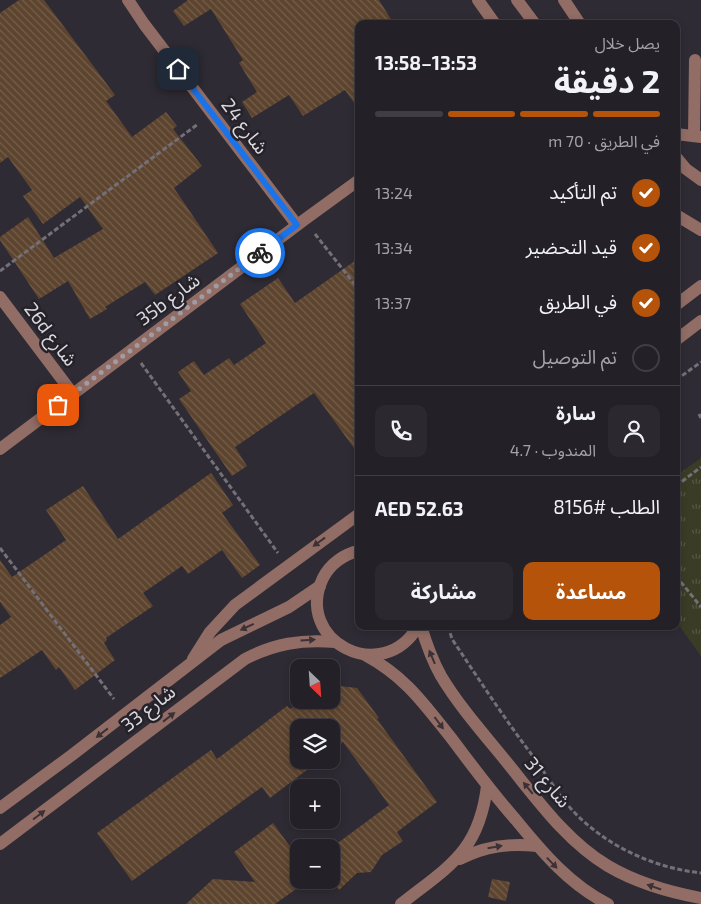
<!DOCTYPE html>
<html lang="ar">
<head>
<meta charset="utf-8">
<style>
  :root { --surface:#232027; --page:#2b282f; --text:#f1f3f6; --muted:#a3a3a7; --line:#403e44; --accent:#b45309 }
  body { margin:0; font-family:"Exo 2","Noto Sans Arabic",sans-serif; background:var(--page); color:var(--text); direction:rtl; height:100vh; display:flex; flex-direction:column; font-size:19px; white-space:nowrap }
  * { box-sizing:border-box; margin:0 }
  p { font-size:16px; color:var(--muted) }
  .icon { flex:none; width:28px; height:28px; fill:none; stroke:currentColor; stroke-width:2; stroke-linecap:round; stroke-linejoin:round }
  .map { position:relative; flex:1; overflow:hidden; direction:ltr }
  .side { position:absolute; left:355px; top:20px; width:325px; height:610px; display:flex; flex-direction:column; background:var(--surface); border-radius:10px; box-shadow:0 2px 8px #0003,0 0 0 1px var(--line); direction:rtl }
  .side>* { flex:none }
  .needle { width:32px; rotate:155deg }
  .controls { position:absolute; left:290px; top:659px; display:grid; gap:10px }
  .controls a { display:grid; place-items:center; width:50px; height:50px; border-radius:10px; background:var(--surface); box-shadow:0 2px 8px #0003,0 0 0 1px var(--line); font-size:25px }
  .pin { position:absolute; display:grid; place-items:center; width:42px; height:42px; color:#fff; margin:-21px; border-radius:10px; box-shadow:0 2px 8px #0006 }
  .courier { position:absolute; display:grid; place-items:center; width:50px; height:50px; margin:-25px; border:4px solid #1a73e8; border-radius:50%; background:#fff; color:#222; box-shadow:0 1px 6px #0007 }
  .head em { font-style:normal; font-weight:700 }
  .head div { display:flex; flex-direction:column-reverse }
  .head { display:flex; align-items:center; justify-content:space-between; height:85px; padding:0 20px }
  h1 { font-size:32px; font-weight:700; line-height:38px }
  .bar { display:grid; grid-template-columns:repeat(4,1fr); gap:8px 5px; align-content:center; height:60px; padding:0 20px }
  .bar i { height:6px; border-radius:4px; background:var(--line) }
  .bar .selected { background:var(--accent) }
  .bar p { grid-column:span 4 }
  .line { display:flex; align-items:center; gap:12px; padding:0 20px; border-top:1px solid var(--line) }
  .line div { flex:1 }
  .round { display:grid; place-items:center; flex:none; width:52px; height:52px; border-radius:10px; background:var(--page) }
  ol { padding:0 20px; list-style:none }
  li { display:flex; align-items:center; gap:15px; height:55px }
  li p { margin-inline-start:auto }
  li .icon { padding:5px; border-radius:50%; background:var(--accent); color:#fff; stroke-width:4 }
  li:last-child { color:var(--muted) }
  li i { width:28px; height:28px; border:2px solid var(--line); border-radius:50% }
  .button { display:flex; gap:10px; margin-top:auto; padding:10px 20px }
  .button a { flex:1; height:58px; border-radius:10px; background:var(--accent); color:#fff; font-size:20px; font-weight:700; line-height:58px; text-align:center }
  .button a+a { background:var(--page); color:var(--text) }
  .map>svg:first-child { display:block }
</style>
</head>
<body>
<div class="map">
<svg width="701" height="904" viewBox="0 0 701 904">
  <defs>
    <pattern id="grass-tufts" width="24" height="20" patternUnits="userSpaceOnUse" patternTransform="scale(1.25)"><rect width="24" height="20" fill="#3a3c25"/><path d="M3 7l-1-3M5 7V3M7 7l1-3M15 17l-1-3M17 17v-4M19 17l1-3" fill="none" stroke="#565844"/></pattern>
    <pattern id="building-back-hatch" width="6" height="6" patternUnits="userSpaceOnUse" patternTransform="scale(1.25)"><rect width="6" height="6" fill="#5d442e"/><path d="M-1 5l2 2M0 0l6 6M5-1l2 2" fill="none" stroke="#745e4c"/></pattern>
  </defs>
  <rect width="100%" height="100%" fill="#2f2b34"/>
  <!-- grass -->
  <path fill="url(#grass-tufts)" d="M701 458V656L676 621V476Z"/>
  <!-- building -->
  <g fill="url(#building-back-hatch)">
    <path d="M19 0H44L115 95 106 101 132 137 166 112 177 126 173 129 202 166 174 188 218 253 155 295 145 282 105 307 107 309 90 319 68 281 39 299 0 240V237L28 217 54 258 103 229 80 197 43 224 23 196 32 190 8 157 0 163V13Z"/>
    <path d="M188 0H379L394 24H359V110L345 90 303 116 289 95 252 118 242 102 257 92 239 63 243 60 211 9 184 26 173 11Z"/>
    <path d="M359 258V455L314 393 235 447 247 466 232 476 179 399 191 391 178 372 194 361 204 375 229 358 234 365 266 343 240 304 278 278 295 303Z"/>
    <path d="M211 473 233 505 222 513 260 565 242 578 222 550 188 574 182 566 143 593 153 606 106 638 107 640 104 643 115 660 75 690 59 667 56 670 42 650 0 678V625L11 617 0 602V560L12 577 66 540 46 510 83 486 118 539Z"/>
    <path d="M331 685 357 688 379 718 377 719 437 802 397 832 403 841 382 855 371 872 357 873 339 890 331 879V848L389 805 343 742 331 752V728H299V760H320L270 798 262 787 132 881 97 833 211 750 217 759 287 706 290 709 303 700H331Z"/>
    <path d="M273 823 299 859V887L275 904H186L213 879 255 882 234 852Z"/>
    <path d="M492 879 510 882 506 901 488 897Z"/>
  </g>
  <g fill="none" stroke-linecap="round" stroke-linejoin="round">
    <!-- path -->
    <g stroke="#747078" stroke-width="3" stroke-dasharray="5 2.5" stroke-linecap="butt">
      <path d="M315 234 359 290"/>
      <path d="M0 271 198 124"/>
      <path d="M141 363 278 553"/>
      <path d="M676 380 701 362"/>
      <path d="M699 414 701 418"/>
      <path d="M676 486 701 467"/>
      <path d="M0 548 114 699"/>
      <path d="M676 576 701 607"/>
      <path d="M448 626 452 639C478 678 504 718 532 755 546 774 558 794 573 811 606 846 654 868 701 873"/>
    </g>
    <!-- minor -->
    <g stroke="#926d65" stroke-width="12">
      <path d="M128 0 144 24 297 225"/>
      <path d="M478 0 495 24"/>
      <path d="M517 0 535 24"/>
      <path d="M564 0 580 24"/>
      <path d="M676 134 701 137"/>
      <path d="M694 136 695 60"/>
      <path d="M676 157 686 169 701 180"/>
      <path d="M676 215 701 230"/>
      <path d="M0 297 73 394"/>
      <path d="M676 305 701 286"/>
      <path d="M676 340 701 321"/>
      <path d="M0 449 304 220 359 180"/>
      <path d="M359 551C344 554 330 564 323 578 293 641 383 687 418 626"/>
      <path d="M421 626C426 643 432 660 441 676 459 706 483 733 505 760 536 798 566 841 608 866 637 883 668 892 701 898"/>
      <path d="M365 655C406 677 424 704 452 739 473 767 493 794 516 820 543 853 570 885 608 904"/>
      <path d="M193 659 210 632 235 605 359 514"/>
      <path d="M0 808 72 755 221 640 289 607 320 586"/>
      <path d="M0 844 245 659C274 644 301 639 335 642"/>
      <path d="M460 859C485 846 509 843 537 846"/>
      <path d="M401 904C449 866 479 852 487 786"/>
    </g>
  </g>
  <!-- one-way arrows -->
  <defs><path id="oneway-solid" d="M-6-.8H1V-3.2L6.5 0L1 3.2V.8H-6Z" transform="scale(1.25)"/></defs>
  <g fill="#3b3136">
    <use href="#oneway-solid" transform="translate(319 542) rotate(144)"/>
    <use href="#oneway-solid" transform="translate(247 627) rotate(155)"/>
    <use href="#oneway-solid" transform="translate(308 640) rotate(-3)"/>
    <use href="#oneway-solid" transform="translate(432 657) rotate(-113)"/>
    <use href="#oneway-solid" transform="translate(169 717) rotate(-38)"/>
    <use href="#oneway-solid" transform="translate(439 723) rotate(53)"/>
    <use href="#oneway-solid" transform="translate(102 733) rotate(142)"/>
    <use href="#oneway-solid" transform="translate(528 788) rotate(-129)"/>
    <use href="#oneway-solid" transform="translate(39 815) rotate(-37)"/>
    <use href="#oneway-solid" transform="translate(495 847) rotate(-10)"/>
    <use href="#oneway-solid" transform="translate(552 863) rotate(46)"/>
    <use href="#oneway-solid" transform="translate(654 887) rotate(-161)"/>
  </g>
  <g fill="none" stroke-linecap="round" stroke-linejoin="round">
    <!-- done -->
    <path stroke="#9f9ca3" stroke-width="5" stroke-dasharray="0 9" d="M58 405 260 253"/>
    <!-- route -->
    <path stroke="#1a73e8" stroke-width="6" d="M178 69 297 225 260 253"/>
  </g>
  <g text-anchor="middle" stroke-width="5" stroke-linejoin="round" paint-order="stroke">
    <!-- street labels -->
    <g font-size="19" fill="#dbd9df" stroke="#25222a">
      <text transform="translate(245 126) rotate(53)" y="7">شارع 24</text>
      <text transform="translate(168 299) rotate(-37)" y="7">35b شارع</text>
      <text transform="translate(51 334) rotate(53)" y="7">26d شارع</text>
      <text transform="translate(148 708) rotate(-38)" y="7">شارع 33</text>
      <text transform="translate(548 782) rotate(50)" y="7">شارع 31</text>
    </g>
  </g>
</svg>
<div class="controls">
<a><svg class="needle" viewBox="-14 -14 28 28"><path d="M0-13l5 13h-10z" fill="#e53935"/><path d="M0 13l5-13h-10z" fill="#a3a3a7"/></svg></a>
<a><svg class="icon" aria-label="layers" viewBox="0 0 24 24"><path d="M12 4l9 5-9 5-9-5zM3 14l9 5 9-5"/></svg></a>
<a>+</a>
<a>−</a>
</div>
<div class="pin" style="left:58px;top:405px;background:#ea580c"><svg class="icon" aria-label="bag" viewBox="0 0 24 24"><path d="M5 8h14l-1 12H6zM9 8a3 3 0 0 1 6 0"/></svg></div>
<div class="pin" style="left:178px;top:69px;background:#1f2937"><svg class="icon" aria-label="home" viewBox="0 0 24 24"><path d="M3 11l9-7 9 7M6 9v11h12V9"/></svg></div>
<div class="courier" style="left:260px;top:253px"><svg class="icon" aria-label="bike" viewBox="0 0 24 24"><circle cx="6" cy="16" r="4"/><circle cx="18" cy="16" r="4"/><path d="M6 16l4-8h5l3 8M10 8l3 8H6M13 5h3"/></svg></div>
<section class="side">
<div class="head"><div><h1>2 دقيقة</h1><p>يصل خلال</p></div><em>13:53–13:58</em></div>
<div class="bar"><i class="selected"></i><i class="selected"></i><i class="selected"></i><i></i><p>في الطريق · 70 m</p></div>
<ol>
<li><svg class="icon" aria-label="check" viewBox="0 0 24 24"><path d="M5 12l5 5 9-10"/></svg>تم التأكيد<p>13:24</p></li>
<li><svg class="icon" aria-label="check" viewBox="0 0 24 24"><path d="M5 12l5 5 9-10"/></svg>قيد التحضير<p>13:34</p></li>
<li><svg class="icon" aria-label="check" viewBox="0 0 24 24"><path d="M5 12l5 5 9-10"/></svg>في الطريق<p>13:37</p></li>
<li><i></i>تم التوصيل</li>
</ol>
<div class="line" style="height:90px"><a class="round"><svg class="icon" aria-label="person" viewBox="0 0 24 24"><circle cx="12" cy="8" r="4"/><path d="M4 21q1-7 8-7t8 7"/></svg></a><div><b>سارة</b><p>المندوب · 4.7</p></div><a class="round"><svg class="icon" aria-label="phone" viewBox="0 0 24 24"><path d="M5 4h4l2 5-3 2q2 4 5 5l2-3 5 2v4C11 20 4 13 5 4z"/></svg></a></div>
<div class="line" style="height:65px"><div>الطلب #8156</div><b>AED 52.63</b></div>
<div class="button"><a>مساعدة</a><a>مشاركة</a></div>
</section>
</div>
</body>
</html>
